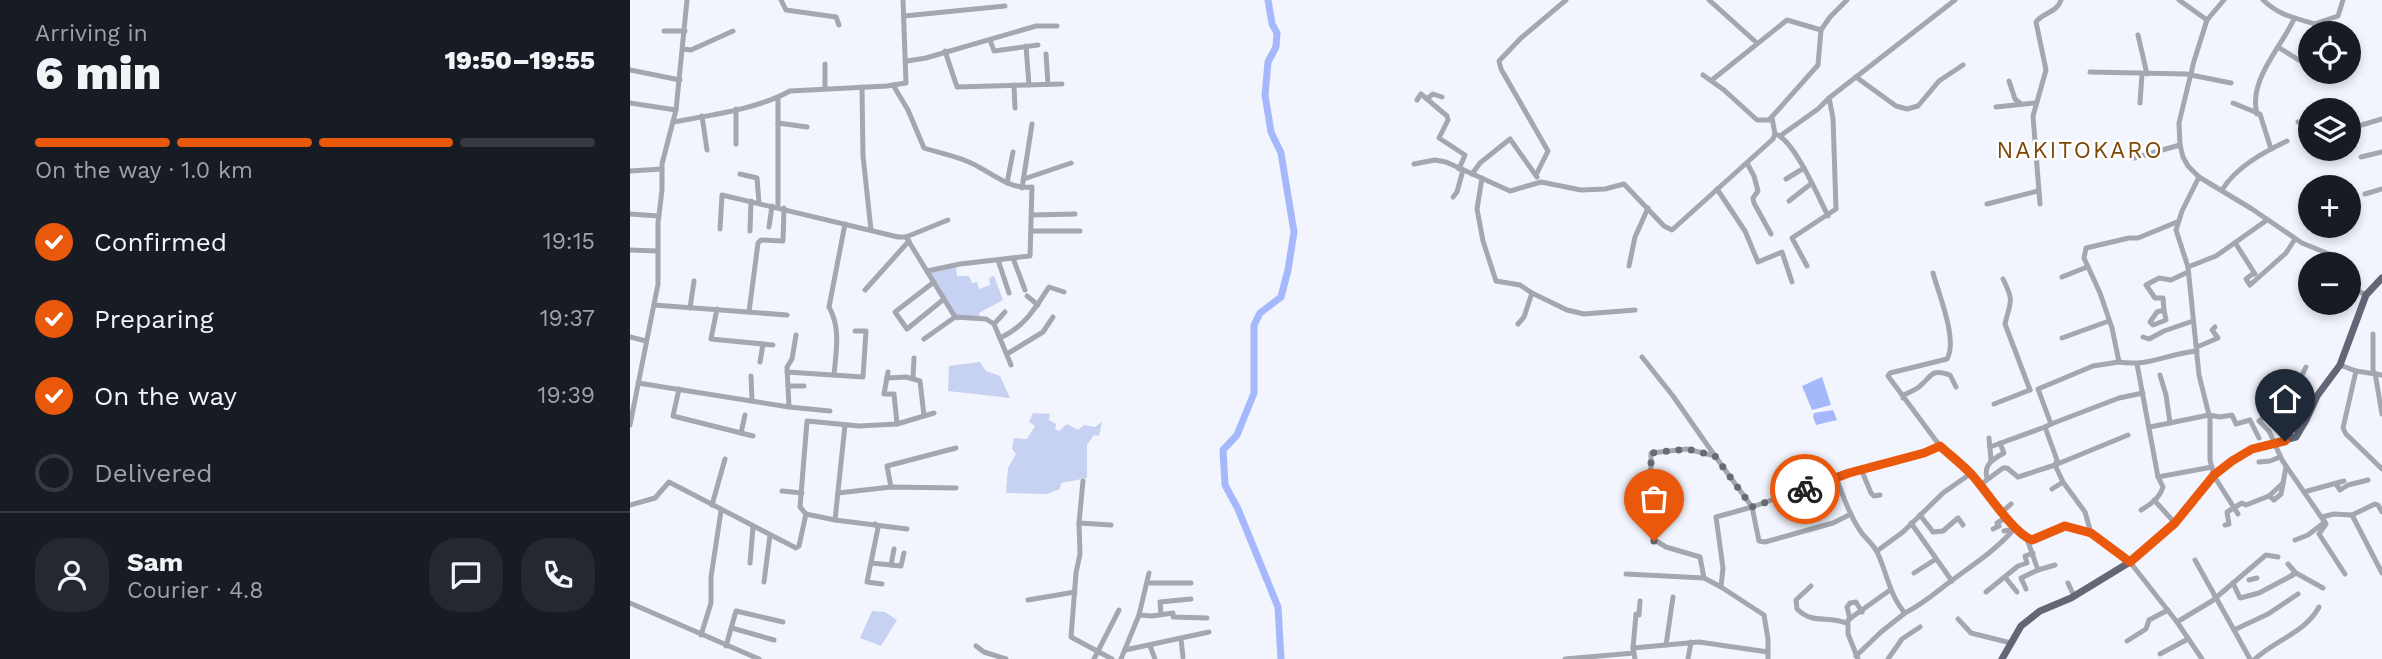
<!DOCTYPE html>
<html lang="en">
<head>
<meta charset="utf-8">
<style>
  :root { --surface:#171b24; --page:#242831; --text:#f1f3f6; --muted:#9ea1a6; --line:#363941; --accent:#ea580c }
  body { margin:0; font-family:"Work Sans",sans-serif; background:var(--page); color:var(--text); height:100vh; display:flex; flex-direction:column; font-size:26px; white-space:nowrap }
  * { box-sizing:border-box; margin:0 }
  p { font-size:23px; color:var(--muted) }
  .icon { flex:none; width:38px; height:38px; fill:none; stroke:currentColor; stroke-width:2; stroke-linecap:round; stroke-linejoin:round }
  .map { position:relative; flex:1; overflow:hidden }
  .details { display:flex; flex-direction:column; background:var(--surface); width:630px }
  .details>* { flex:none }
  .fabs { position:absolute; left:1668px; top:21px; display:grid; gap:14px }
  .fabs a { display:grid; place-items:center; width:63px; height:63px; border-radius:50%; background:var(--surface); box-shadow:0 4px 10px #0003; font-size:35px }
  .pin { position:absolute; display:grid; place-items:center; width:60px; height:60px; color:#fff; margin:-72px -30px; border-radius:50% 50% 50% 0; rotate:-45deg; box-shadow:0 0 7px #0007 }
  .pin .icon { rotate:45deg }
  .courier { position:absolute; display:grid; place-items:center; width:70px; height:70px; margin:-35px; border:5px solid #ea580c; border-radius:50%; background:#fff; color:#222; box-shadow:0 2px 9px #0007 }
  .headline em { font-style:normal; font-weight:800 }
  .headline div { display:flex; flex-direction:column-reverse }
  .headline { display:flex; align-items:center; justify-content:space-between; height:119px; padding:0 35px }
  h1 { font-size:46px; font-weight:800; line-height:52px }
  .bar { display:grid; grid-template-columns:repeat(4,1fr); gap:10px 7px; align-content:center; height:84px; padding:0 35px }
  .bar i { height:9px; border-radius:5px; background:var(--line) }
  .bar .active { background:var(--accent) }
  .bar p { grid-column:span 4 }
  .line { display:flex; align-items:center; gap:18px; padding:0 35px; border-top:2px solid var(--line) }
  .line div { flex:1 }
  .round { display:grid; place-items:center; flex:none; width:74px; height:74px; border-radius:28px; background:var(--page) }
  ol { padding:0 35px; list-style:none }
  li { display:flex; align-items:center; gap:21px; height:77px }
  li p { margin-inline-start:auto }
  li .icon { padding:7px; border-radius:50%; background:var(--accent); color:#fff; stroke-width:4 }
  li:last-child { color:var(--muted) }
  li i { width:38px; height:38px; border:4px solid var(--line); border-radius:50% }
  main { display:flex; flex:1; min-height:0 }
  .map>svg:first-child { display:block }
</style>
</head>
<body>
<main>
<section class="details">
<div class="headline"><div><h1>6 min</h1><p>Arriving in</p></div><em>19:50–19:55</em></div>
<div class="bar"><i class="active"></i><i class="active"></i><i class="active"></i><i></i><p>On the way · 1.0 km</p></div>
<ol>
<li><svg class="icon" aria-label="check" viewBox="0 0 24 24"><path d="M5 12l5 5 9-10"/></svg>Confirmed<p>19:15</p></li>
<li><svg class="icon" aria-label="check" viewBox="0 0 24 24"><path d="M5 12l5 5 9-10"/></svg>Preparing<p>19:37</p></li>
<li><svg class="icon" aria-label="check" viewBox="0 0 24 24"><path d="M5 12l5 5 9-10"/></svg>On the way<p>19:39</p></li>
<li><i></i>Delivered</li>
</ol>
<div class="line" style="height:126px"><a class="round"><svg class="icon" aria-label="person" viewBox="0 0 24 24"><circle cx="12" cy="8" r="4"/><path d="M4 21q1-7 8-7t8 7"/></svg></a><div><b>Sam</b><p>Courier · 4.8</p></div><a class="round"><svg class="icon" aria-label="chat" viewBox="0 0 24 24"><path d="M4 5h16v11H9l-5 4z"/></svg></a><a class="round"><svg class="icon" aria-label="phone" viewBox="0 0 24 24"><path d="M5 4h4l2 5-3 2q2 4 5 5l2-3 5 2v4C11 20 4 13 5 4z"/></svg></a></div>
</section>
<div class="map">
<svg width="1752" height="659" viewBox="0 0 1752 659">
  <rect width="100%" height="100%" fill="#f3f5fe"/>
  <!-- green -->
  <g fill="#c7d1f1">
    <path d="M326 267 327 276H339L342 283 347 282 349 289 360 285 359 278 364 276 373 300 349 313 350 317 336 316 327 321 299 272Z"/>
    <path d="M350 362 356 371 370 376 380 398 318 391 319 366Z"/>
    <path d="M403 413 420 414 419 420 426 424 425 429 429 431 437 424 448 430 454 425 465 427 472 422 469 436 464 435 457 445V478L431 483 430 489 417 494 376 493 378 468 386 454 382 449 384 438 397 439 405 426 399 422Z"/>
    <path d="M242 611 255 612 267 620 251 646 230 638Z"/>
  </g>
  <!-- water -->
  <g fill="#a6b8fc">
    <path d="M1192 377 1201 405 1182 410 1172 386Z"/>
    <path d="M1203 410 1207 420 1186 425 1183 417 1184 413Z"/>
  </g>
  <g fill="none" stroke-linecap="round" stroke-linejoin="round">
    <!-- river -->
    <path stroke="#a6b8fc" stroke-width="7" d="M638 0 642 24 647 33 646 47 638 62 635 95 641 132 651 153 664 232 658 270 651 297 630 313 624 325V393L607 435 593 450 595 485 608 509 648 607 651 659"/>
    <!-- minor -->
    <g stroke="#a4a7b0" stroke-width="5">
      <path d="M151 0 156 10 206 17 209 25"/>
      <path d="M1079 0 1127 43"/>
      <path d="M1549 0 1577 20"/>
      <path d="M1594 0 1577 20 1564 61 1549 123 1550 145 1553 157 1558 166 1569 177 1622 209 1672 243 1704 256 1708 264"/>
      <path d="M1633 0C1653 19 1673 19 1698 28"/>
      <path d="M274 16 375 6"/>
      <path d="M1687 23 1708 16 1713 0"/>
      <path d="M34 31H55"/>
      <path d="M1508 35 1517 74"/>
      <path d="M360 40 364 51 408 45"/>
      <path d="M396 46 399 85"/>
      <path d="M1648 47 1680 67"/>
      <path d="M53 49 61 50 103 31"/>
      <path d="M315 51 327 87 432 84"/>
      <path d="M416 54 418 84"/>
      <path d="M277 61 296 58 406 26H427"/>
      <path d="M195 64V88"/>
      <path d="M0 70 50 80"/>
      <path d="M1460 72 1556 74 1601 83"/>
      <path d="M1073 75 1094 90 1127 120H1139L1188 65 1191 30 1200 17 1217 0"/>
      <path d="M1226 77 1266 106 1277 109 1288 106 1309 81 1333 65"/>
      <path d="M1082 80 1157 20 1191 30"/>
      <path d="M1379 81 1385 99 1391 104"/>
      <path d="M263 85 278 110 294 148C309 153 327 156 341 163 361 172 379 190 402 187L400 256 330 264 297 271"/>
      <path d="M384 85 385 108"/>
      <path d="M232 87 233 156 241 230"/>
      <path d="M148 98V207"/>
      <path d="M798 98 803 94 812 97"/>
      <path d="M787 100 791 94 817 116 818 120 809 138 835 155 829 169"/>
      <path d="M0 103 46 110"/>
      <path d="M1510 103 1512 74"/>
      <path d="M1603 103 1630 114 1641 149"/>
      <path d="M1366 107 1405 103"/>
      <path d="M1627 114C1618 80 1651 48 1664 19"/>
      <path d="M72 116 77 150"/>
      <path d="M1718 120 1720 126 1725 127 1752 119"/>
      <path d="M43 122C81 115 125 110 160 91L257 86 276 83 273 0"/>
      <path d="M1668 122 1680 120"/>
      <path d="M148 123 177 127"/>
      <path d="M1148 135C1166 145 1188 196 1198 216"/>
      <path d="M1150 136 1188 109 1199 98 1325 0"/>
      <path d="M106 144V109"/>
      <path d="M1731 157 1752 152"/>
      <path d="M1504 158 1550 145"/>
      <path d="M1117 163 1124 176 1128 191 1123 198 1124 203 1141 234"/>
      <path d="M784 164 805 160 816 162 880 191 911 182 951 190 975 189 994 184 1034 226 1042 230 1143 139 1145 134 1142 118"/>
      <path d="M0 171 32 169"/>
      <path d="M110 174 127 178 129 203"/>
      <path d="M842 174 850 163 880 139 907 177"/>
      <path d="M906 175 918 151 871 69 869 61 891 38 936 0"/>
      <path d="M1569 177 1552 211 1546 230 1558 267 1569 375 1580 419V460L1584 476 1608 514"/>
      <path d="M852 178 847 209 853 241 866 281 890 285 902 293"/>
      <path d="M394 179 441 163"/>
      <path d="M1156 179 1174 168"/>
      <path d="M377 183 383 152"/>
      <path d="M392 188 402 124"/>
      <path d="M1087 189 1115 231 1128 262 1152 252 1162 282"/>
      <path d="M1592 190C1606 167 1634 152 1657 141"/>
      <path d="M1735 194 1752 189"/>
      <path d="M823 197 827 192 833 170"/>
      <path d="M1159 201 1182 183"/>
      <path d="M1357 204 1408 191"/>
      <path d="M1410 204 1403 116 1416 70 1406 22C1413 12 1427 13 1431 0"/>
      <path d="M0 214 29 216"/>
      <path d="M402 215 445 214"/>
      <path d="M1547 222 1508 238H1499L1456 248 1454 258 1470 293 1482 328 1489 362C1519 367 1539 353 1567 351"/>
      <path d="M139 227 142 206"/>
      <path d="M90 229 92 195 268 237H276L318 220"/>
      <path d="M120 231 121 201"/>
      <path d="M402 231H450"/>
      <path d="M276 237 325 317"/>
      <path d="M1606 244 1625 274"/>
      <path d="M0 250 28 251"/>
      <path d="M383 258 395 290"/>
      <path d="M368 260 379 293"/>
      <path d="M1690 264 1697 254"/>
      <path d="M999 266 1005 237 1018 208"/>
      <path d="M1177 266 1162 238 1206 209 1203 118 1199 98"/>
      <path d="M1558 267 1586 256 1637 220"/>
      <path d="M1303 273C1309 295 1328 340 1317 359L1260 373 1258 376 1310 446 1350 485 1373 468H1377L1388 477 1425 465 1433 482 1455 512 1461 533 1496 557 1547 622 1572 659"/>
      <path d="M1624 273 1616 279 1620 285 1656 253 1665 239"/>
      <path d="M1432 277 1457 267"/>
      <path d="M1373 279C1385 303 1380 301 1375 324L1400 390"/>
      <path d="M304 282 265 312 277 329 314 299"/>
      <path d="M1718 286 1736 295"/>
      <path d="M235 290 279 241"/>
      <path d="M397 296 408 305"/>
      <path d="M24 305 157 315"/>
      <path d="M60 308 64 281"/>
      <path d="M87 309 81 339 143 345"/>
      <path d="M1534 310 1536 320 1523 325 1520 322 1527 312 1534 310 1533 298H1525L1516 285 1529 278 1541 280 1558 272"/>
      <path d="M119 312 128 243 131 240 153 241 154 208"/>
      <path d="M364 324 375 312"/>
      <path d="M888 324 894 317 902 293 937 310 954 314 1005 310"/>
      <path d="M0 337 16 341"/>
      <path d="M1513 337 1519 339 1534 331 1563 321"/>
      <path d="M370 338C394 327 405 309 419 287L434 292"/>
      <path d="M1432 338 1479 321"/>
      <path d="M294 339 325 317 356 319 364 324 381 365"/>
      <path d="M1567 347 1588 338 1582 330 1585 327"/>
      <path d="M377 354 413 332 423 317"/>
      <path d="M1012 357 1043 396 1085 456 1057 449 1021 453V468L1013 483 1031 503 1023 539 1036 547 1070 557 1074 578"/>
      <path d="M130 362 133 344"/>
      <path d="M1489 362 1463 366 1408 389 1421 424 1415 427 1427 460 1425 465 1498 435"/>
      <path d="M1507 364 1528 477 1582 467"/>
      <path d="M1710 365 1726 371 1752 375"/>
      <path d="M1676 367C1670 380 1661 398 1649 407 1643 412 1636 415 1629 421L1639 431 1652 460 1696 524 1689 534 1715 574"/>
      <path d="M1726 371 1713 428 1716 434 1752 469"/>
      <path d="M157 372 233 377 236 331H225"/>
      <path d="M258 372 254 394H264L267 424"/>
      <path d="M1743 373V334"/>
      <path d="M1745 373 1752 414"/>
      <path d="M204 375C206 352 211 328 199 307L215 224"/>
      <path d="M1530 375 1536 395 1540 423"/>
      <path d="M121 376 122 401"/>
      <path d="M257 378 276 377 290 381 294 416"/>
      <path d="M283 378 284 358"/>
      <path d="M8 383 159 407 200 411"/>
      <path d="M158 386H174"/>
      <path d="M49 389 43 416 123 436"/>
      <path d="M1273 398 1274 395C1279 392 1286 390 1290 386 1302 376 1301 368 1320 375L1326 387"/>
      <path d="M1364 404 1400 390"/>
      <path d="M159 407 157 367 162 359 166 335"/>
      <path d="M1421 424 1489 398 1513 393"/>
      <path d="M0 425 28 284V223L32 190V164L46 110 57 0"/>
      <path d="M1520 427 1579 415 1590 417 1602 415 1606 424 1620 420 1629 438"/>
      <path d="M111 433 115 415"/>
      <path d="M1359 438 1361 460"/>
      <path d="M1360 447 1415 427"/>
      <path d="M1085 456 1122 507 1129 541 1135 542 1203 523 1221 514"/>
      <path d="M1629 462 1640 461 1650 457"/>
      <path d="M1231 469 1241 493 1244 496 1250 495"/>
      <path d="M1206 477C1213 496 1220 516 1231 532 1237 540 1245 546 1248 554 1257 574 1260 596 1275 613 1293 604 1305 593 1321 581 1343 565 1366 550 1384 529"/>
      <path d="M1357 478C1353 465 1363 459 1374 453L1370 443"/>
      <path d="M453 481 449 523 450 554 446 573 441 637 482 659"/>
      <path d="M1706 484 1710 490 1718 485 1738 480"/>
      <path d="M1350 485C1364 501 1382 533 1402 540L1435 526 1461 533"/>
      <path d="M261 487 257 466 326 448"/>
      <path d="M1422 489 1433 482"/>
      <path d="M152 491 172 493"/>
      <path d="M1674 492 1714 481"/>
      <path d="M208 493 261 487 326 488"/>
      <path d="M1639 496 1644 500 1651 494 1656 467"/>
      <path d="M1524 500 1545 523"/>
      <path d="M0 505 25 498 39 482 166 548 169 546 176 514 170 507 177 421 229 426 267 424 304 413"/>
      <path d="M82 505 95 459"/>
      <path d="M1511 510C1521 504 1529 499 1533 487L1528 477"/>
      <path d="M1372 512 1381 504"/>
      <path d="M176 514 205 520 277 529"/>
      <path d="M1290 515 1303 532 1313 531 1328 518 1333 525"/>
      <path d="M1722 515 1745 504 1748 505 1752 512"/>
      <path d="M1692 517 1704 514 1722 515 1752 573"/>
      <path d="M205 520 215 425"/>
      <path d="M449 523 481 525"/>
      <path d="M1281 523 1322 581"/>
      <path d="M245 524 248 528 237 582 252 584"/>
      <path d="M1595 525 1599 524 1597 512 1612 503 1616 505 1639 496 1653 483"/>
      <path d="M1363 529 1369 526 1367 523 1377 517"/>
      <path d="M1374 531 1384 529"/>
      <path d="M1397 539 1408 570 1425 565"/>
      <path d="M1665 540 1678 535 1695 522"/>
      <path d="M1247 551 1273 532 1313 493 1340 474"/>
      <path d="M1565 560 1604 630 1638 614 1668 594"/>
      <path d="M120 563 123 527"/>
      <path d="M241 563 271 566 274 553"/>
      <path d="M1658 564 1665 572 1661 576 1666 573 1693 588"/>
      <path d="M261 565 264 549"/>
      <path d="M1284 573 1306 559"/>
      <path d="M996 574 1074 578 1091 587"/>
      <path d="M1375 577 1387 592"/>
      <path d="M1619 580 1627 578"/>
      <path d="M134 582 140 535"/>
      <path d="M518 583H561"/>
      <path d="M1438 583 1444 596"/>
      <path d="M1603 583 1610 598 1629 593 1661 576"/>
      <path d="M1181 586 1166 600 1167 609C1183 625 1198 615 1216 623"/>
      <path d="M1396 589 1391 578 1408 570"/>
      <path d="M1356 592 1388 566 1397 563 1395 556 1403 553"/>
      <path d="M398 600 445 592"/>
      <path d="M0 603 129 659"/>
      <path d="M531 614 530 602 561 599"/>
      <path d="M509 615 522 616 543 613V617L577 618"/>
      <path d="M1009 615 1010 601"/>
      <path d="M1220 619 1217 607 1220 603 1226 602 1232 612"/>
      <path d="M1328 619 1341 633 1381 643"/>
      <path d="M1547 622 1582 601 1636 555 1648 557"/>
      <path d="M102 628 144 640"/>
      <path d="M1604 630 1620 659"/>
      <path d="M71 635 81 603V577L91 511"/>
      <path d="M551 639 553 657"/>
      <path d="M1497 641 1516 629 1519 620 1538 610"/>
      <path d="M1036 645 1043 597"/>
      <path d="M96 646 106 611 153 622"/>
      <path d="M346 646 354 652 376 659"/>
      <path d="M520 646 525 659"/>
      <path d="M1003 648 1069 642 1138 652"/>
      <path d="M495 650 579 632"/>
      <path d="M1530 654 1558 639"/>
      <path d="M1226 656 1251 632 1275 613"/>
      <path d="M464 659 489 610"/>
      <path d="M491 659 509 615 519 573"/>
      <path d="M935 659 1004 653"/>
      <path d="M1005 659 1003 648 1006 614"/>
      <path d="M1058 659 1061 642"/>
      <path d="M1138 659V639L1134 615 1091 587 1093 568 1086 517 1122 507 1219 473 1294 453 1310 446"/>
      <path d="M1228 659 1218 634V620L1260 590"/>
      <path d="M1258 659 1272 639 1290 627"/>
      <path d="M1625 659C1645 640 1675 633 1689 607"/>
    </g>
    <!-- major -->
    <path stroke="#626675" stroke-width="7" d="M1372 659 1391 626 1410 611 1441 598 1500 562 1545 523 1584 476 1602 461 1622 449 1666 437 1676 420 1687 396 1710 365 1736 295 1752 278"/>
  </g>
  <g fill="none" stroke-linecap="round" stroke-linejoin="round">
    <!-- done -->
    <path stroke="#696b73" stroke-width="7" stroke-dasharray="0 12.6" d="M1024 541 1023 533 1031 503 1013 483 1021 468V453L1057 449 1085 456 1122 507 1175 489"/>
    <!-- route -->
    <path stroke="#ea580c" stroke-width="9" d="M1175 489 1219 473 1294 453 1310 446C1321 456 1333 465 1343 476 1357 492 1384 534 1402 540L1435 526 1461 533 1500 562 1545 523 1584 475 1602 461 1622 449 1655 441"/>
  </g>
  <g text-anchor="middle" stroke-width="5" stroke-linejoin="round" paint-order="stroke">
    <!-- quarter labels -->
    <g font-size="23" letter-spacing="2" fill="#7c4707" stroke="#fff">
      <text x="1450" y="158">NAKITOKARO</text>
    </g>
  </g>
</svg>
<div class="fabs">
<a><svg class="icon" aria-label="locate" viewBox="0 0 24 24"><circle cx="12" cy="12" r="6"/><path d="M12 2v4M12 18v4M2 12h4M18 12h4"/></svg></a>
<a><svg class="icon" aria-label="layers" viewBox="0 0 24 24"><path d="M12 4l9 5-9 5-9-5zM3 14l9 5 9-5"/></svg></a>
<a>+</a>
<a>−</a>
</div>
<div class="pin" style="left:1024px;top:541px;background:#ea580c"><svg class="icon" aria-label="bag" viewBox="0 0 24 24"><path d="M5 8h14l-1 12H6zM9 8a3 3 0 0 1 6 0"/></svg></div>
<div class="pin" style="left:1655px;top:441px;background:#1f2937"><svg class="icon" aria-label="home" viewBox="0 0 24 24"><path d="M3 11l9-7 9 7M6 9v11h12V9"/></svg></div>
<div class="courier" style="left:1175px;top:489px"><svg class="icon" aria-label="bike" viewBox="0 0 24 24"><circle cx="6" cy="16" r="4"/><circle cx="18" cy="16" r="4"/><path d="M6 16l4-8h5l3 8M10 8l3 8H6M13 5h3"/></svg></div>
</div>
</main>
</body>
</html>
